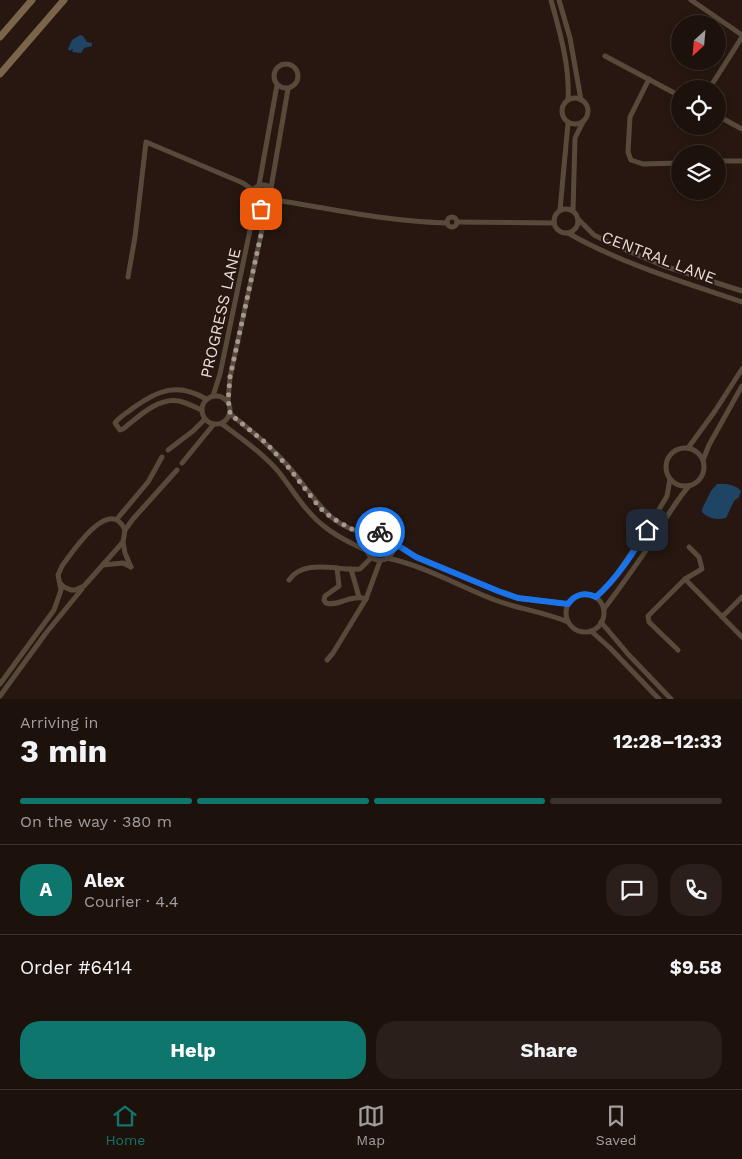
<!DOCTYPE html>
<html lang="en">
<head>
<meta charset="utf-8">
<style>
  :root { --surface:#1d110c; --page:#2a1f1a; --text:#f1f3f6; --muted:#a09d9d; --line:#3b312d; --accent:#0f766e }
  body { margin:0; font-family:"Work Sans",sans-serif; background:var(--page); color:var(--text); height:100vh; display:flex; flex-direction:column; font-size:19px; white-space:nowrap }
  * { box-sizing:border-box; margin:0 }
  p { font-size:16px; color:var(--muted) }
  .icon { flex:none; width:28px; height:28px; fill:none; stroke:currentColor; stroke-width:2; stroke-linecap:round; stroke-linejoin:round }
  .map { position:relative; height:699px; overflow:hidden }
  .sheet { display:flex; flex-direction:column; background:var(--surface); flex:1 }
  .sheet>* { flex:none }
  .needle { width:32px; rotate:206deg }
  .tools { position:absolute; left:671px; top:15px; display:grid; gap:10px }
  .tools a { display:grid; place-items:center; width:55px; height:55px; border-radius:50%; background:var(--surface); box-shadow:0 2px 8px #0003,0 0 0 1px var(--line); font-size:25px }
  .pin { position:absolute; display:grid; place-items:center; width:42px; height:42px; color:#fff; margin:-21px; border-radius:10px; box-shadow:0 2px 8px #0006 }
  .courier { position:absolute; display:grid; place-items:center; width:50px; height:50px; margin:-25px; border:4px solid #1a73e8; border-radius:50%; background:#fff; color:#222; box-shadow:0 1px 6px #0007 }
  .headline em { font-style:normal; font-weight:700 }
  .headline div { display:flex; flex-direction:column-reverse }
  .headline { display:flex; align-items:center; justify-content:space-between; height:85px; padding:0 20px }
  h1 { font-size:32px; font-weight:700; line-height:38px }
  .bar { display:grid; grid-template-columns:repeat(4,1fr); gap:8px 5px; align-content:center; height:60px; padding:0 20px }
  .bar i { height:6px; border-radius:4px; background:var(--line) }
  .bar .on { background:var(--accent) }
  .bar p { grid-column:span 4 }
  .line { display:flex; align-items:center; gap:12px; padding:0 20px; border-top:1px solid var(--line) }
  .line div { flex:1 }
  .round { display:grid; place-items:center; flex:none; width:52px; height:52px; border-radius:20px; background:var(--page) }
  .button { display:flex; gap:10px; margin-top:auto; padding:10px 20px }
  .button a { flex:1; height:58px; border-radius:20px; background:var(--accent); color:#fff; font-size:20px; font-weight:700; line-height:58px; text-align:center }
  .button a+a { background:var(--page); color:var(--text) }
  .menu { display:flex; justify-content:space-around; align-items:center; height:70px; border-top:1px solid var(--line); background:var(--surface); font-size:14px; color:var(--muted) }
  .menu a { display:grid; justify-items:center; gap:2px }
  .menu .on { color:var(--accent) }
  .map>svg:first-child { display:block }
</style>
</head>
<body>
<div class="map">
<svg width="742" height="699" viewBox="0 0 742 699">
  <rect width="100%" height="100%" fill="#271710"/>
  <!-- water -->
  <g fill="#1f4565">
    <path d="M80 35 83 36 87 42 92 43V46L84 48 81 53 72 52 73 49 69 51 68 49 72 40Z"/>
    <path d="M717 484C727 484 735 484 741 491L739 497 734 501 726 518C716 520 709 519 702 512V509L711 491Z"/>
  </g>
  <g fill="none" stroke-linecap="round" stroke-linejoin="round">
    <!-- street -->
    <g stroke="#584a3a" stroke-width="5">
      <path d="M551 0C560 33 570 66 568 100"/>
      <path d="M559 0 570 38 581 100"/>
      <path d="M691 0 742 35"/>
      <path d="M605 56 680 96"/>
      <circle cx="286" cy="76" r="12"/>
      <path d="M649 79 630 117 628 152 631 160 643 164 680 163"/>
      <path d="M709 89 742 37"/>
      <circle cx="575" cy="111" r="13"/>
      <path d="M718 116 742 129"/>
      <path d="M718 161H742"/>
      <circle cx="263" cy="197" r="12"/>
      <path d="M259 185 277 85"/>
      <path d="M271 188 288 89"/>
      <path d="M275 200C332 209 390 222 447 223"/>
      <circle cx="566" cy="221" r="12"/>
      <path d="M560 210 568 123"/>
      <path d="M573 211 575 138 583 122"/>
      <circle cx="452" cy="222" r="5"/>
      <path d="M578 219 594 235 614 245 664 266 742 291"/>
      <path d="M457 222 554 223"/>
      <path d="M568 233C622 264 683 282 742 302"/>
      <path d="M128 277 135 237 146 142 243 183 253 190"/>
      <circle cx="216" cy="410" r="14"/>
      <path d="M213 396 220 374 255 206"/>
      <path d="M228 402 230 377 262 230 268 208"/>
      <path d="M202 410C195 407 187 403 179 401 158 397 138 417 123 429L120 430 115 423C119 417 127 413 133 408 158 390 178 382 206 399"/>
      <path d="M230 414C251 430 270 446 288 466 314 495 328 530 372 534"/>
      <path d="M222 424C241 438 262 453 278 471 293 490 306 513 325 527 337 537 351 543 365 550"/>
      <path d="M688 448 715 411 742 369"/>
      <circle cx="685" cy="467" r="19"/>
      <path d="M168 450 193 431 205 419"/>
      <path d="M703 460 709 445 742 386"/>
      <path d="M182 463 214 424"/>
      <path d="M117 519 148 482 162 457"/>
      <path d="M125 530 133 519 177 470"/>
      <circle cx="380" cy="546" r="14"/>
      <path d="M123 542 125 553 131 567"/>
      <path d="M394 543 416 557 498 591 517 598 568 604"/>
      <path d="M387 558C425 566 459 586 495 600 519 609 544 612 568 622"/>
      <path d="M103 565 123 563 131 567"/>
      <path d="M337 568 339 586 325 596 324 600 326 603C339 607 348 594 366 599"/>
      <path d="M351 569 359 597"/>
      <path d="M685 579 742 637"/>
      <path d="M289 580C304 558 338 571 360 569L371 558"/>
      <circle cx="585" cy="613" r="19"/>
      <path d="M596 597 613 580 647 530 667 496 670 479"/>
      <path d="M604 609C620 587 637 565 652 541 664 522 674 503 689 486"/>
      <path d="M722 617 742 597"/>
      <path d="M601 622 628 654 671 699"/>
      <path d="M591 631 610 648 659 699"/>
      <path d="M678 650 649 622 648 616 685 579 702 569 699 557 689 547"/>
      <path d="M327 660 333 653 366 599 380 561"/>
      <path d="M0 684 54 610 61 590 58 575 62 566C73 551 110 495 125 530L123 542 84 586 75 590H71L64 587 60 583"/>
      <path d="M0 696 46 633 82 589"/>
    </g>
    <!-- secondary -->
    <g stroke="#7a654a" stroke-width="7">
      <path d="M0 37 32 0"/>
      <path d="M0 74 64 0"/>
    </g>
  </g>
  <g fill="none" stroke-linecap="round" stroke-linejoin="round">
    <!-- done -->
    <path stroke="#a49892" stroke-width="5" stroke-dasharray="0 9" d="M261 209 268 208 262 230 230 377 228 402 230 406V414L266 443 289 468 320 508 332 518 359 533 372 534 380 532"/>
    <!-- route -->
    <path stroke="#1a73e8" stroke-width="6" d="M380 532 389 535 394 543 416 557 498 591 518 598 568 604C575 594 585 592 596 597 617 578 632 555 647 530"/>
  </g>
  <g text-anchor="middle" stroke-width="4" stroke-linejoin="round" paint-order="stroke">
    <!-- street labels -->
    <g font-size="16" fill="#e8ddd8" stroke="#271710">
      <text transform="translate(659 257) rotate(21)" y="6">CENTRAL LANE</text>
      <text transform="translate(220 313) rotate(-77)" y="6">PROGRESS LANE</text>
    </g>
  </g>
</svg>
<div class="tools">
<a><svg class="needle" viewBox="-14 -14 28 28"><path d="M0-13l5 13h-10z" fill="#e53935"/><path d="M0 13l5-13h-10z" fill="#a09d9d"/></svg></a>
<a><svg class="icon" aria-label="locate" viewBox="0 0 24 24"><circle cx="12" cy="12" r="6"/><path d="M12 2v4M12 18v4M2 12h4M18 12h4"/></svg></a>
<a><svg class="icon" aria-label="layers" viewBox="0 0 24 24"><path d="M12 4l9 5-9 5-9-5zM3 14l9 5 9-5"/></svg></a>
</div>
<div class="pin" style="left:261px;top:209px;background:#ea580c"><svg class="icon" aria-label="bag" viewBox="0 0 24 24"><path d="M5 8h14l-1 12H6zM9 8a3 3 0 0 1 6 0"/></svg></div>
<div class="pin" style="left:647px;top:530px;background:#1f2937"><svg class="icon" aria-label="home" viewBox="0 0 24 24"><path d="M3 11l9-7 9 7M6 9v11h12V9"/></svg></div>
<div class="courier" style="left:380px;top:532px"><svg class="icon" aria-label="bike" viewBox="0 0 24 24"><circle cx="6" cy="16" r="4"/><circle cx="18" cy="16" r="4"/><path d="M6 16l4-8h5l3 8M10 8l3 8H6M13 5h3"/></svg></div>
</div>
<section class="sheet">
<div class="headline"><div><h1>3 min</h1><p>Arriving in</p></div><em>12:28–12:33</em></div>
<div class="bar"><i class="on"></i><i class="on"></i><i class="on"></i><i></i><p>On the way · 380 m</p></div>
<div class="line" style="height:90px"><b class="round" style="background:var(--accent);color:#fff">A</b><div><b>Alex</b><p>Courier · 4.4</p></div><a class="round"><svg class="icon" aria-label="chat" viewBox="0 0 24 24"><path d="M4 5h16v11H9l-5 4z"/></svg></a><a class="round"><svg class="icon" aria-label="phone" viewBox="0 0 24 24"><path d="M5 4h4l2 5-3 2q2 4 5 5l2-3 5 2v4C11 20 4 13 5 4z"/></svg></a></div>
<div class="line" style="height:65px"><div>Order #6414</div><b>$9.58</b></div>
<div class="button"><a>Help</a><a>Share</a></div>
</section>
<nav class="menu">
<a class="on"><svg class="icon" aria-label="home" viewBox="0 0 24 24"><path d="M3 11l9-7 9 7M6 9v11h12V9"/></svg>Home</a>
<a><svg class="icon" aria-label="map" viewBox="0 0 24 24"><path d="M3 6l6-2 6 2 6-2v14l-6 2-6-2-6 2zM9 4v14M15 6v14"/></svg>Map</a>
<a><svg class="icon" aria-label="saved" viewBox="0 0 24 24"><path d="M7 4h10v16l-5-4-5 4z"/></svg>Saved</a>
</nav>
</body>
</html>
